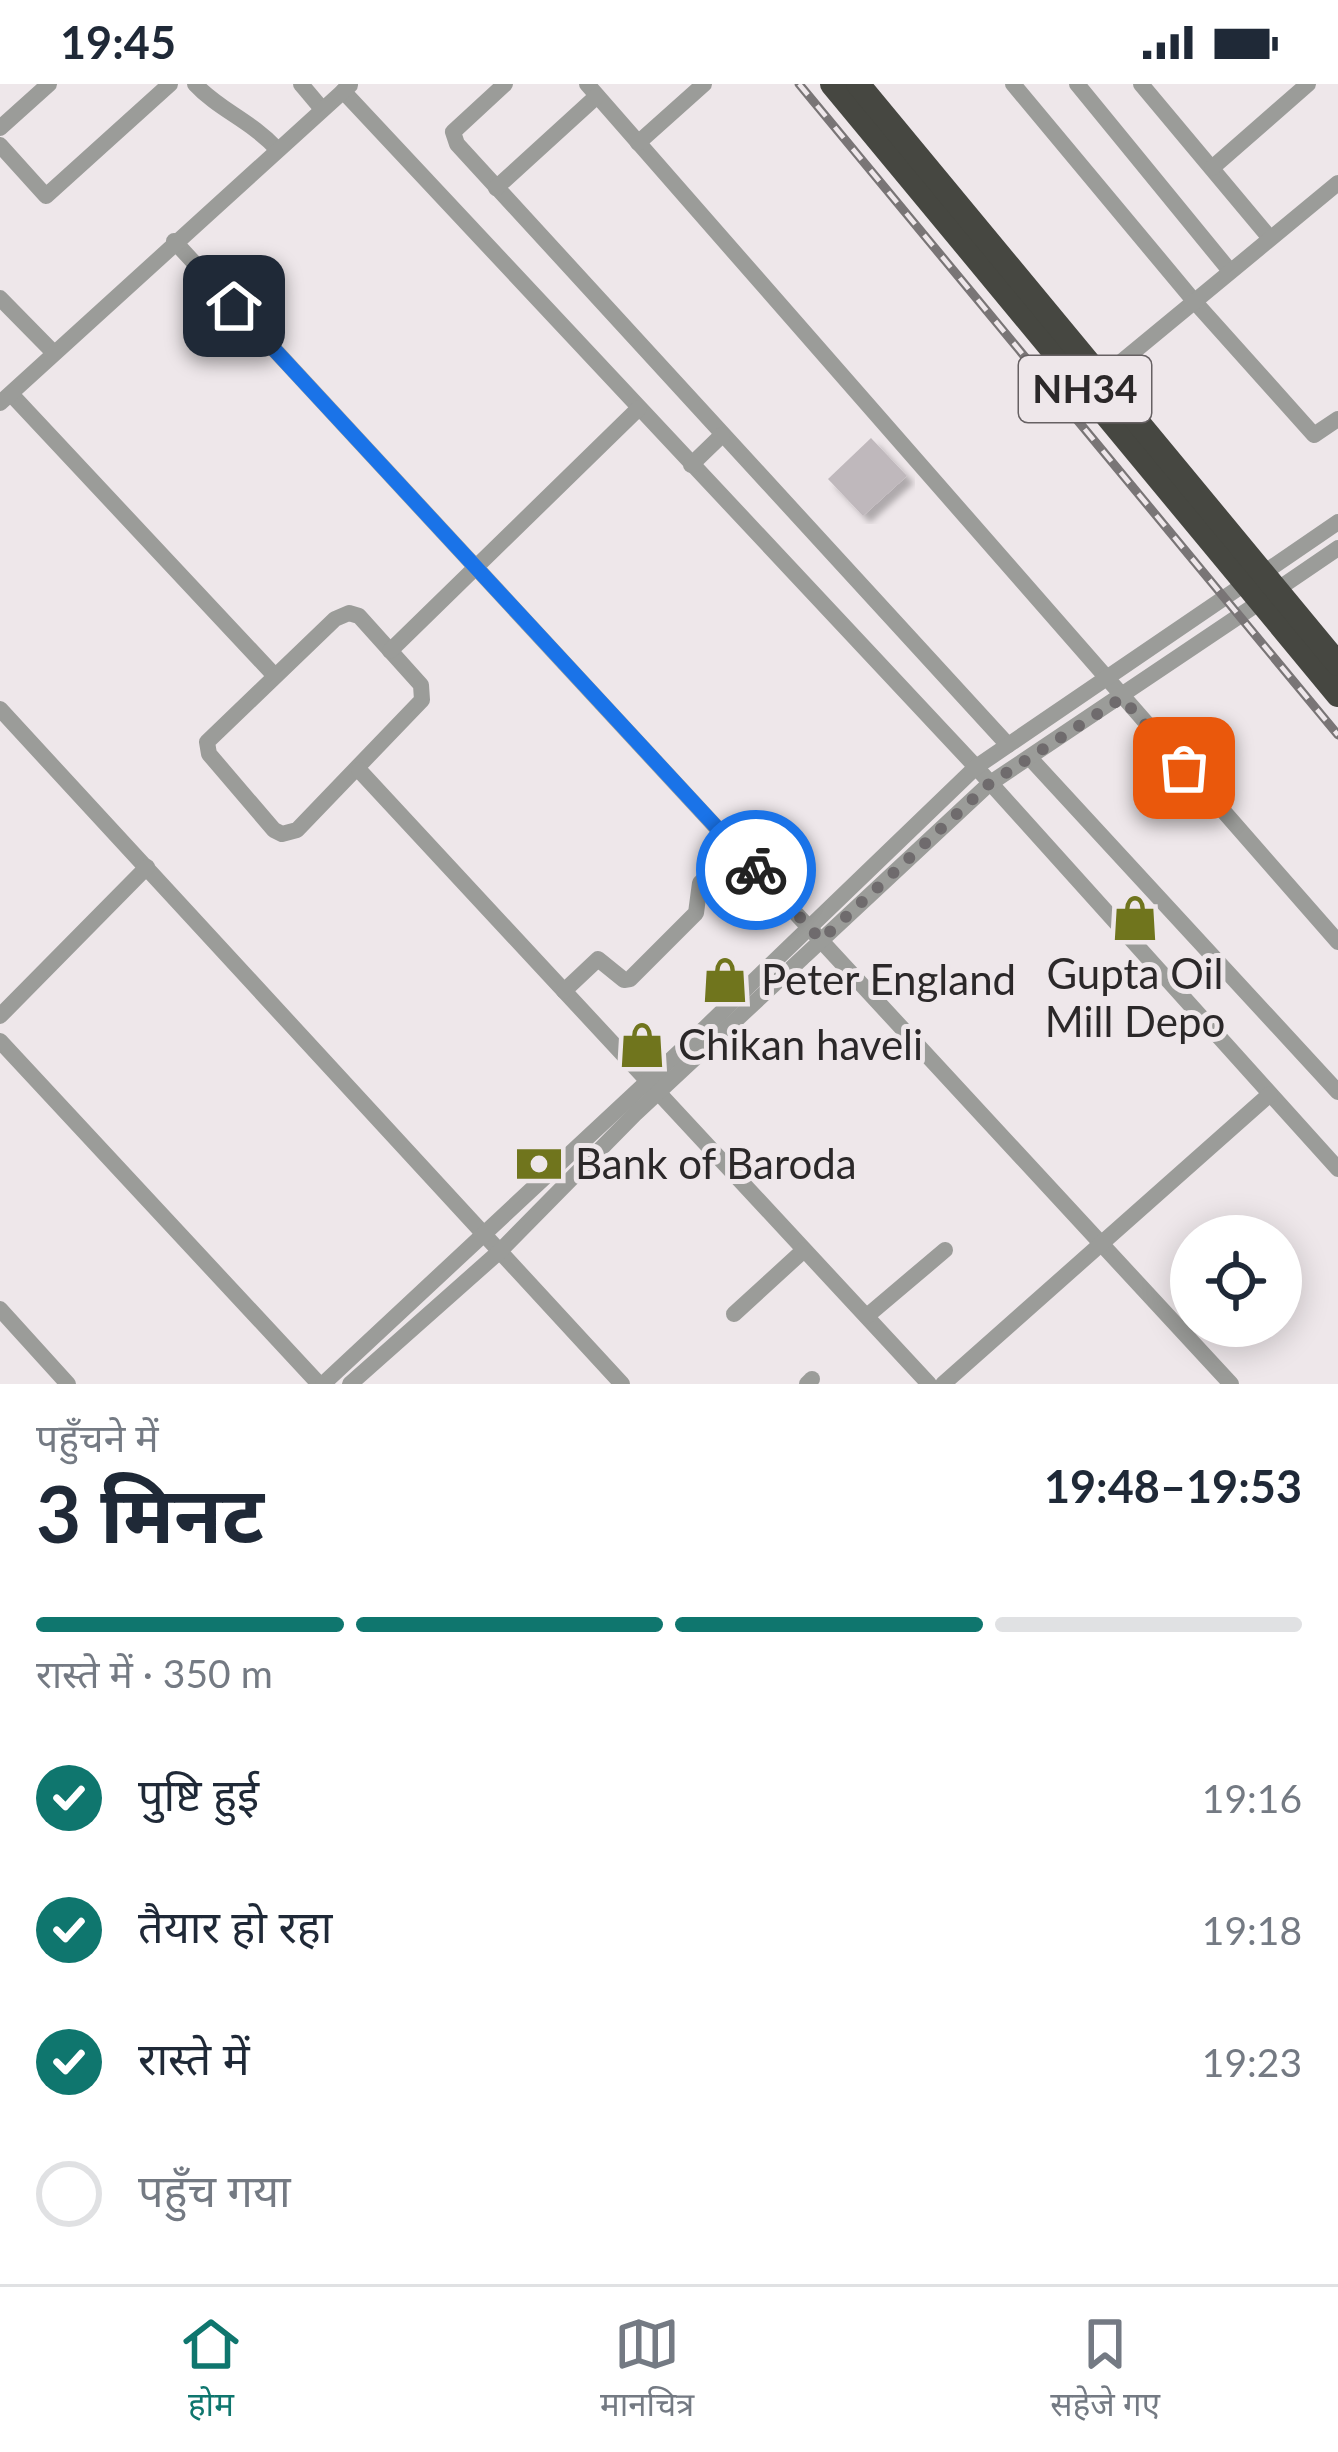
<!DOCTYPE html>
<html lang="hi">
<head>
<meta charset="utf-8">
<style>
  :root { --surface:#fff; --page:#f2f2f3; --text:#1f2937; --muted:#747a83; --line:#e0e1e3; --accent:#0f766e }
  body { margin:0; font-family:Lato,"Noto Sans Devanagari",sans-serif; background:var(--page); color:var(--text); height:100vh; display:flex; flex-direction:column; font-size:45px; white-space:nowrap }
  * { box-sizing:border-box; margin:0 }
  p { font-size:39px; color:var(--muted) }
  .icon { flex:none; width:66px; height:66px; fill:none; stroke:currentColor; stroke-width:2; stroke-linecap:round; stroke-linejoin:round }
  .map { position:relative; height:1300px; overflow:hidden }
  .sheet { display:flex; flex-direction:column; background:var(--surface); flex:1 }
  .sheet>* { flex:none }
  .fabs { position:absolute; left:1170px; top:1131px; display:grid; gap:24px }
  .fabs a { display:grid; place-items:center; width:132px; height:132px; border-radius:50%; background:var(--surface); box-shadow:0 6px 30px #0003; font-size:60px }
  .pin { position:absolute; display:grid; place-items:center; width:102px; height:102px; color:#fff; margin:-51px; border-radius:24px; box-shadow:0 6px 18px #0006 }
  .courier { position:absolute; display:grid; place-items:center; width:120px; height:120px; margin:-60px; border:9px solid #1a73e8; border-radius:50%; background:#fff; color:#222; box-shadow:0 3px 15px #0007 }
  .summary em { font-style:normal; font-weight:700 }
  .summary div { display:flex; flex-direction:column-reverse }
  .summary { display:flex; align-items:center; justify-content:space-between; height:204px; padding:0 36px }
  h1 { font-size:78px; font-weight:700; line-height:90px }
  .bar { display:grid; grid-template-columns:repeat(4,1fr); gap:18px 12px; align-content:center; height:144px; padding:0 36px }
  .bar i { height:15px; border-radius:9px; background:var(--line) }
  .bar .on { background:var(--accent) }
  .bar p { grid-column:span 4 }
  ol { padding:0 36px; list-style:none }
  li { display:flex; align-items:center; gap:36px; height:132px }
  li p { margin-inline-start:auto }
  li .icon { padding:12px; border-radius:50%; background:var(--accent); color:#fff; stroke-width:4 }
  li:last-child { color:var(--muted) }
  li i { width:66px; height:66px; border:6px solid var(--line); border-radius:50% }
  .status { display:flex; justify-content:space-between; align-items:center; height:84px; padding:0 60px; background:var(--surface); direction:ltr }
  .status svg { height:33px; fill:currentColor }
  .tabs { display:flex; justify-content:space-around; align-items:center; height:168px; border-top:3px solid var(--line); background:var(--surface); font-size:33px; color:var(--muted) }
  .tabs a { display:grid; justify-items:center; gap:6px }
  .tabs .on { color:var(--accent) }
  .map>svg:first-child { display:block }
</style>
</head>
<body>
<div class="status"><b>19:45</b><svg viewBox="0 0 49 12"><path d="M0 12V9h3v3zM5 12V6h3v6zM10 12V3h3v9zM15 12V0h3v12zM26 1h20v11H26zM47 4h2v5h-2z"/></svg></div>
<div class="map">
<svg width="1338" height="1300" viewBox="0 0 1338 1300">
  <defs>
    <filter id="shadow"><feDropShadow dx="7" dy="7" stdDeviation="3" flood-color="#0004"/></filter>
  </defs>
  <rect width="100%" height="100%" fill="#eee7ea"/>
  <!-- building -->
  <path fill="#bfb8bc" filter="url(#shadow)" d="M871 354 907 392 863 432 828 395Z"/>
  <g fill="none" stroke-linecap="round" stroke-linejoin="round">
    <!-- minor -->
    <g stroke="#9b9c99" stroke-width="16">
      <path d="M195 0C219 26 250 36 277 65"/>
      <path d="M301 0 322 25"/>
      <path d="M505 0 453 48 457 60 1008 661"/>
      <path d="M587 0 1338 858"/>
      <path d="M1013 0 1194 217 1314 351 1338 335"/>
      <path d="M1077 0 1230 187"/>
      <path d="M1141 0 1269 153"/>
      <path d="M343 7 976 683 1338 1085"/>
      <path d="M0 44 49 0"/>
      <path d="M638 59 704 0"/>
      <path d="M0 61 46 112 170 0"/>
      <path d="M1212 84 1308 0"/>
      <path d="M496 104 597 12"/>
      <path d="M174 157 1231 1300"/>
      <path d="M0 214 54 269"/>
      <path d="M1103 293 1338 99"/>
      <path d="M11 310 275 592"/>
      <path d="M0 319 350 1"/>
      <path d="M691 381 722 351"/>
      <path d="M1265 488 1338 438"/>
      <path d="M1278 505 1338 464"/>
      <path d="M349 529 359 532 421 601 422 616 297 746 282 750 274 746 209 670 207 658 335 535Z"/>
      <path d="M390 567 639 324"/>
      <path d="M0 625 622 1300"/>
      <path d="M1030 674 1338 1008"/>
      <path d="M359 686 929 1300"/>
      <path d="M564 907 598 875 624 896 630 895 696 829 700 799 736 765"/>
      <path d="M0 932 147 783"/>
      <path d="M0 957 319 1300"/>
      <path d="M0 1225 68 1300"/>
      <path d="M734 1230 804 1166"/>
      <path d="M867 1232 945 1166"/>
      <path d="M323 1300 706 943 976 683 1246 499"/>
      <path d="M350 1300 500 1167 635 1030 989 700 1260 518"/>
      <path d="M807 1300 812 1295"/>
      <path d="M943 1300 1270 1010"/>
    </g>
    <!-- highway -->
    <g stroke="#464741" stroke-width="24">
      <path d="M832 0 1338 611"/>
      <path d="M858 0 1338 580"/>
    </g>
    <defs>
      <path id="rail" d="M799 0 1338 651"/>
    </defs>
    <!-- rail casing -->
    <use href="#rail" stroke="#797576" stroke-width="9"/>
    <!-- rail -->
    <use href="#rail" stroke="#eee7ea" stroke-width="4.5" stroke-dasharray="14" stroke-linecap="butt"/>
  </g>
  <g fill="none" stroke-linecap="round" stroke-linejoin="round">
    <!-- done -->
    <path stroke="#6f6b6d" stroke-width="12" stroke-dasharray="0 21.6" d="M756 786 821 856 989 700 1122 614 1184 684"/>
    <!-- route -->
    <path stroke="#1a73e8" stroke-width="15" d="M234 222 756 786"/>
  </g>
  <!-- icons -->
  <defs>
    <symbol id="shop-bare" viewBox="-9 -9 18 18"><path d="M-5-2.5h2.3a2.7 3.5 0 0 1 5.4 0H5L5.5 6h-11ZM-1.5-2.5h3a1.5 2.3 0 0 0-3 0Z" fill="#70751d" stroke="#eee7ea" stroke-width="2.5" paint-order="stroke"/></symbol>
    <symbol id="bank-bare" viewBox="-9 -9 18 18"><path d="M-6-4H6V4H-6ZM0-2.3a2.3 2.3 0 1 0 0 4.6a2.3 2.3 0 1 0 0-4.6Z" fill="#70751d" stroke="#eee7ea" stroke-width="2.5" paint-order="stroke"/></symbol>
  </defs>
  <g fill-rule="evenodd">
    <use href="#shop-bare" x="1102" y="801" width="66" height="66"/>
    <use href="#shop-bare" x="692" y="863" width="66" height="66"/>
    <use href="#shop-bare" x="609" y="928" width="66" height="66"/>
    <use href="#bank-bare" x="506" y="1047" width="66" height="66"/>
  </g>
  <g text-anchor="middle" stroke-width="10" stroke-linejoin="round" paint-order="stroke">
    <!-- shield labels -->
    <rect fill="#eee7ea" stroke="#666163" stroke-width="3" x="1019" y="272" width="132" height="66" rx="9"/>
    <g font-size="39" font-weight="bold" fill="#2b2829">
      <text x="1085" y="319">NH34</text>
    </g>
    <!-- poi labels -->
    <g font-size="42" fill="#2b2829" stroke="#eee7ea" text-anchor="start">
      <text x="1135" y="905" text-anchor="middle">Gupta Oil<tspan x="1135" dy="48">Mill Depo</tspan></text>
      <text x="761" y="911">Peter England</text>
      <text x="678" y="976">Chikan haveli</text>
      <text x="575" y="1095">Bank of Baroda</text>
    </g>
  </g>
</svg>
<div class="fabs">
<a><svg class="icon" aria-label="locate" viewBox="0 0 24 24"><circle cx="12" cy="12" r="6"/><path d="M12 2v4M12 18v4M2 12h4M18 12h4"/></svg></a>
</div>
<div class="pin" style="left:1184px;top:684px;background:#ea580c"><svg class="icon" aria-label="bag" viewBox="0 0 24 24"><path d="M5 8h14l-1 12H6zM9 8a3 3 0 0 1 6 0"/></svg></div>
<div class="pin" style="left:234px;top:222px;background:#1f2937"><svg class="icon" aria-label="home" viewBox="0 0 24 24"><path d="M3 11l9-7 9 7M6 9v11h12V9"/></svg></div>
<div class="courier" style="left:756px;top:786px"><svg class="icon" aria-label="bike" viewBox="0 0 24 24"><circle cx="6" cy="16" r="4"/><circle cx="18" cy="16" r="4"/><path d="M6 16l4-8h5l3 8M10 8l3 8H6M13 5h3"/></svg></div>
</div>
<section class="sheet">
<div class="summary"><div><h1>3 मिनट</h1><p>पहुँचने में</p></div><em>19:48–19:53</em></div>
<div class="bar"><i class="on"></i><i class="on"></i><i class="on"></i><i></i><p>रास्ते में · 350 m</p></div>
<ol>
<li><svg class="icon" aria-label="check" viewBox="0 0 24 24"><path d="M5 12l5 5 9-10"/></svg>पुष्टि हुई<p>19:16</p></li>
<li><svg class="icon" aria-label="check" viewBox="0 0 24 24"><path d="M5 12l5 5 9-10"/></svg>तैयार हो रहा<p>19:18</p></li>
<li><svg class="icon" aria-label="check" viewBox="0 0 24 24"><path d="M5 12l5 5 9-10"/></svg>रास्ते में<p>19:23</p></li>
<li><i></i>पहुँच गया</li>
</ol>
</section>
<nav class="tabs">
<a class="on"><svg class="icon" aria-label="home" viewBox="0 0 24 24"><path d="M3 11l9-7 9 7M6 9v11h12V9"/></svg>होम</a>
<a><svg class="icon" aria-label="map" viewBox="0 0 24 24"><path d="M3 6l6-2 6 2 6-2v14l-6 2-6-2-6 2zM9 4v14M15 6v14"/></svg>मानचित्र</a>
<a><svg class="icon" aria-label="saved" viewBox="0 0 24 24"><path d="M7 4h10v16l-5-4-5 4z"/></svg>सहेजे गए</a>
</nav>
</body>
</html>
